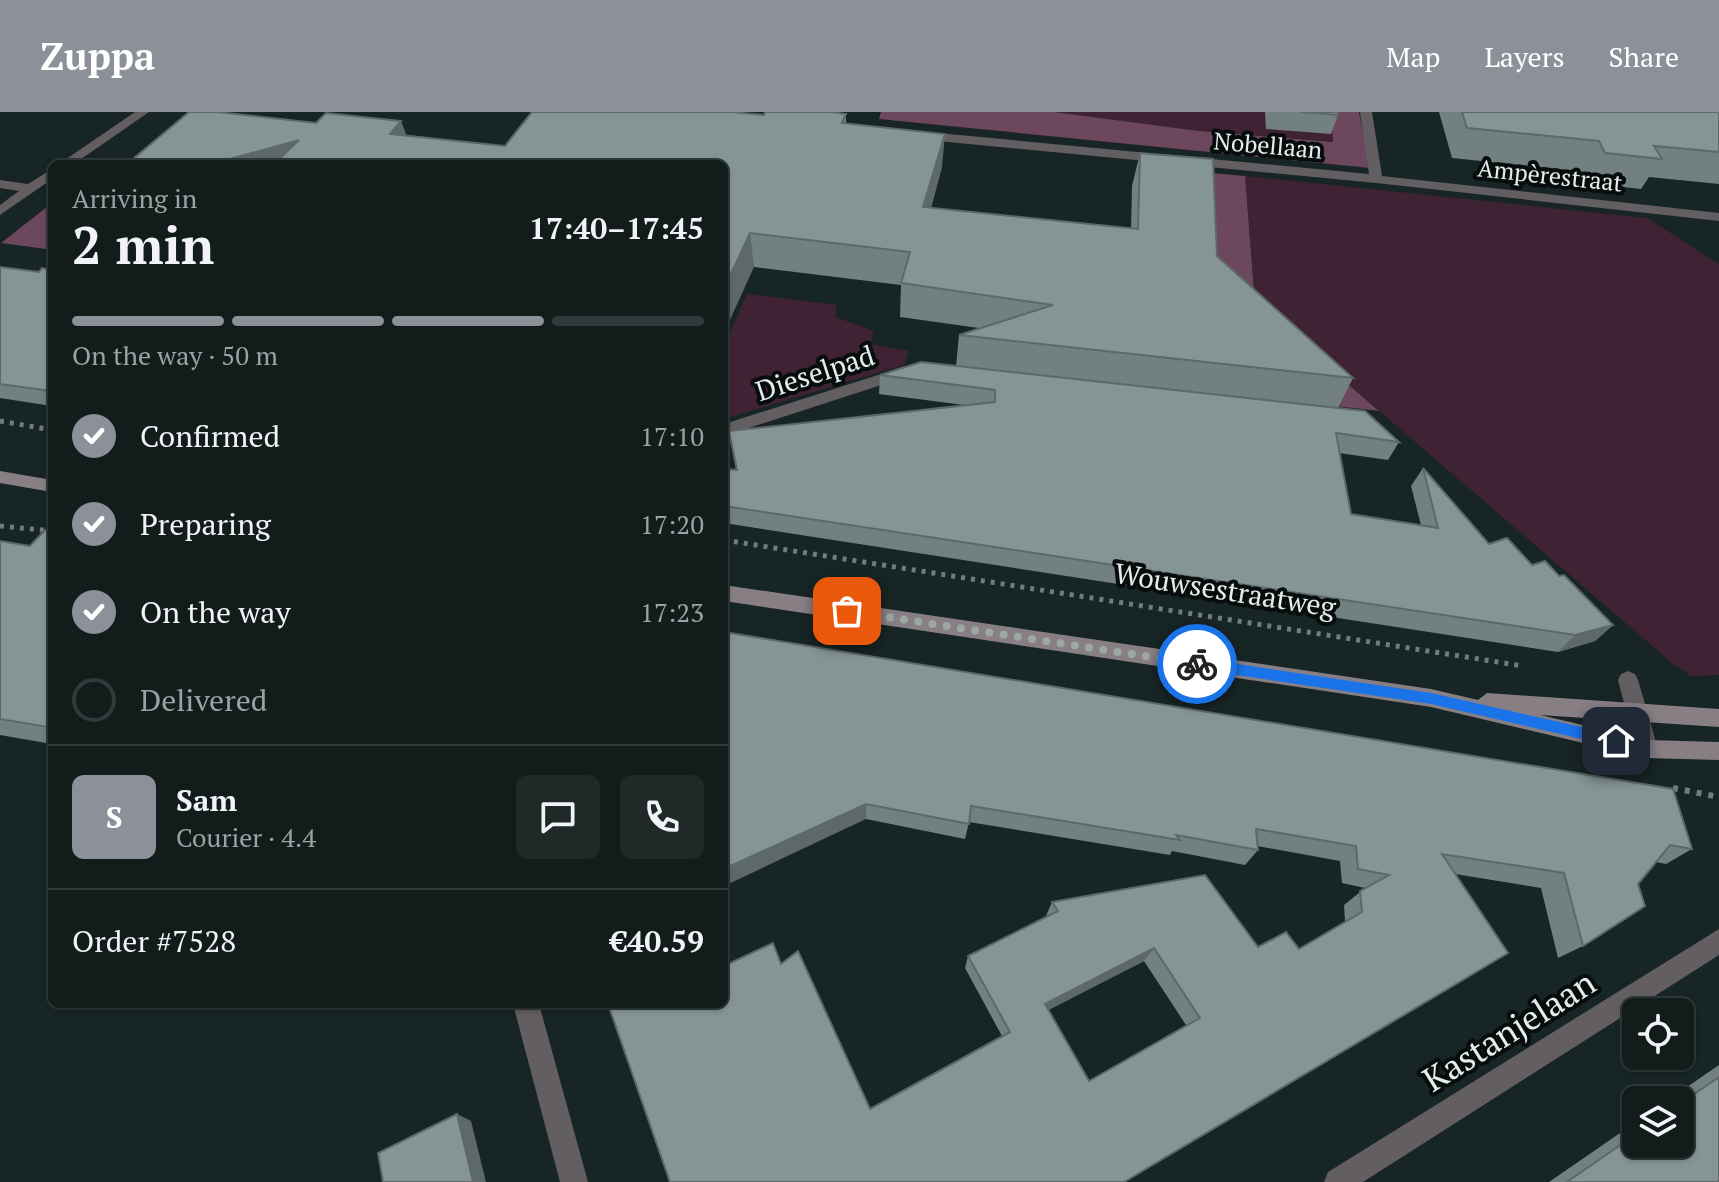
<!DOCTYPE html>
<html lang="en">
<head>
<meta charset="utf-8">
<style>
  :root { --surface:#111c1b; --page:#1e2928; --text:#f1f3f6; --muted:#9ca1a3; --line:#303a3a; --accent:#8c9099 }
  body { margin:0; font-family:"PT Serif",serif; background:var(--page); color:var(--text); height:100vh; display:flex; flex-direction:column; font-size:30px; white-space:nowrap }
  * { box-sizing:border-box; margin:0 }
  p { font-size:26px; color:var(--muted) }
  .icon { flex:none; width:44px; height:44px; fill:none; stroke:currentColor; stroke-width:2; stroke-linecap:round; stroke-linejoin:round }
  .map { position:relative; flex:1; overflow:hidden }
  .side { position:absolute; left:48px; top:48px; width:680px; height:848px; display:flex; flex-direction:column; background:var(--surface); border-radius:12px; box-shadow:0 2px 6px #0004,0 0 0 2px var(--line) }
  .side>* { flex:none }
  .fabs { position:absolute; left:1622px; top:886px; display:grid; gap:16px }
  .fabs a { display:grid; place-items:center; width:72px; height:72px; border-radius:12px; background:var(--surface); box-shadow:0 2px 6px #0004,0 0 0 2px var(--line); font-size:40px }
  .pin { position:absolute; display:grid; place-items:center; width:68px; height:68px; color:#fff; margin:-34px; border-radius:16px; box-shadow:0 4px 12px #0006 }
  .courier { position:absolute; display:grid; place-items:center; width:80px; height:80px; margin:-40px; border:6px solid #1a73e8; border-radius:50%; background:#fff; color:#222; box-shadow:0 2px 10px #0007 }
  .headline em { font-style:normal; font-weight:700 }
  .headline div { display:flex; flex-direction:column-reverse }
  .headline { display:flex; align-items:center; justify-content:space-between; height:136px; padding:0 24px }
  h1 { font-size:52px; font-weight:700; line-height:60px }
  .bar { display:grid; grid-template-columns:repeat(4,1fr); gap:12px 8px; align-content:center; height:96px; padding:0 24px }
  .bar i { height:10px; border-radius:6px; background:var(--line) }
  .bar .current { background:var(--accent) }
  .bar p { grid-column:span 4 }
  .line { display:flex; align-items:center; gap:20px; padding:0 24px; border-top:2px solid var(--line) }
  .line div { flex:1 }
  .round { display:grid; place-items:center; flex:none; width:84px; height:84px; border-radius:12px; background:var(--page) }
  ol { padding:0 24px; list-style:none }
  li { display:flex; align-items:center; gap:24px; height:88px }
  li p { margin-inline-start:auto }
  li .icon { padding:8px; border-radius:50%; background:var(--accent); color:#fff; stroke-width:4 }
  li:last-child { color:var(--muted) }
  li i { width:44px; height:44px; border:4px solid var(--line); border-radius:50% }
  header { display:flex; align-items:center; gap:48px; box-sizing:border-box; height:112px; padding:0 40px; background:var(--accent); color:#fff }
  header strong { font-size:38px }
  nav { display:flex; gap:44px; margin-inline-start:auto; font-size:28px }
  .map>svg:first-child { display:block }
</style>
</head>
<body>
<header>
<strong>Zuppa</strong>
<nav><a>Map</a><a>Layers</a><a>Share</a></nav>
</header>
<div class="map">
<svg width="1719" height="1070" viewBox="0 0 1719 1070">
  <rect width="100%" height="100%" fill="#172524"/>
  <!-- green -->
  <g fill="#3f2334">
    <path d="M1054 0H1331L1334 30 1199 19Z"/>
    <path d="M1245 64 1647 106 1719 152V563L1691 564 1672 551 1255 192Z"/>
    <path d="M747 182 837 193 835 205 874 219 870 232 908 239 904 253 724 307V234Z"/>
  </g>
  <!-- forest -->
  <g fill="#6c475d">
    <path d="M881 0H1054L1199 19 1333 30 1331 0H1359L1370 56 879 7Z"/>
    <path d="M1211 61 1245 64 1255 192 1379 299 1223 281Z"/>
    <path d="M52 91V131L46 137 1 131Z"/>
  </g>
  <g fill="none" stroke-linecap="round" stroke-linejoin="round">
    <!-- path-far1 -->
    <g stroke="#717d7c" stroke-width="5" stroke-dasharray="4 6" stroke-linecap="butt">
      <path d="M0 309 52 318"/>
      <path d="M0 414 52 419"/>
      <path d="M724 428 1523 554"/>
    </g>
    <!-- path -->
    <path stroke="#717d7c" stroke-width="6" stroke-dasharray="5 7" stroke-linecap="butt" d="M1673 676 1719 685"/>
    <!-- lane -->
    <path fill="#635e61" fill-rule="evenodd" d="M1628 559 1635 562 1638 568 1658 637 1655 644 1647 646 1639 644 1636 637 1618 568 1621 562Z"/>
    <!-- street -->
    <g fill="#635e61" fill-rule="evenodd">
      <path d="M135 0H149L74 52H59Z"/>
      <path d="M1360 0H1372L1382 64 1719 101V109L1376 71 917 27 911 23 917 19 1369 62Z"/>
      <path d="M52 57V67L0 103V93L19 79 0 76V68L28 72Z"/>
      <path d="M903 255 911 260 909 264 724 324V312Z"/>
      <path d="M1719 817V843L1363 1070H1324L1328 1060Z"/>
      <path d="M513 892H539L588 1070H560Z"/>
    </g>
    <!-- secondary -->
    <g fill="#887f84" fill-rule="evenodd">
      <path d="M0 359 52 368V380L0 371Z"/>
      <path d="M724 473 1431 577 1478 588 1487 581 1719 597V615L1540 603 1647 628 1719 630V648L1647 646 1431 595 724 489Z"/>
    </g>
  </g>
  <!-- wall -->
  <g fill="#72807f" fill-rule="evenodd">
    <path d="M1265 0H1338V3L1331 22 1266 17Z"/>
    <path d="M1439 0H1719V72L1649 65 1641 77 1586 71 1580 59 1452 46Z"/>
    <path d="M846 2V12L942 55 931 96 1131 117 1132 74 1140 41 1217 144 1353 266 1338 296 1399 330 1388 348 1339 341 1351 402 1421 413 1411 374 1423 356 1489 432 1532 453 1559 464 1613 513 1595 529 1558 540 724 411V357L736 358 729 319 964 293 879 282 880 263 956 254 959 223 979 216 900 205 901 173 754 155 724 52H127L407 23 505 34 764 3Z"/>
    <path d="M0 155 39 160 52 158V294L0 286Z"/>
    <path d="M52 419V632L0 623V429L30 434Z"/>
    <path d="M724 520 1692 737 1666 752 1656 750 1583 834 1558 846 1541 776 1455 762 1124 1070H670L781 852 870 997 1002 924 965 856 968 844 1047 805 1046 804 1052 790 1258 835 1299 837 1345 810 1344 793 1365 776 1342 771 1340 749 1257 734 1258 738 1245 753 1172 739 1170 743 969 710 965 727 866 707ZM1144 849 1186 913 1089 969 1048 898Z"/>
    <path d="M1719 953V1070H1549L1636 1010V1032H1680V988H1668Z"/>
  </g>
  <!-- shaded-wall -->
  <g fill="#5d6868">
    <path d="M401 9 414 42 390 22Z"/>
    <path d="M945 22 942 55 921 129 923 95Z"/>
    <path d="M299 28 311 52H212Z"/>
    <path d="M750 121 754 155 724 221V177Z"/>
    <path d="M1613 513 1595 529 1558 540 1575 523Z"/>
    <path d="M866 692V707L724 774V757Z"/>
    <path d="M1154 836 1144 849 1039 903 1045 892Z"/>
    <path d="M457 1002 471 1009 486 1070H473Z"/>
  </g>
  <!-- building -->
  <g fill="#859594" stroke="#5d6868" stroke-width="2" fill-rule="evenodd">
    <path d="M189 0H217L316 11 326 1 401 9 390 22 505 34 532 0H732L764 3 765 0H831L846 2 842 11 945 22 923 95 1138 117 1140 41 1213 47 1217 144 1353 266 959 223 1053 193 901 171 910 140 750 121 724 177V52H274L299 28 212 52H127Z"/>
    <path d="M1301 0H1338V3Z"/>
    <path d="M1462 0H1719V40L1654 34 1662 47 1605 41 1599 29 1467 16Z"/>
    <path d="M0 155 39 160 42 156 52 158V279L0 272Z"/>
    <path d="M921 250 1365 299 1399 330 1336 321 1351 402 1438 416 1423 356 1489 432 1507 426 1532 453 1545 449 1559 464 1564 463 1613 513 1575 523 724 394V357L737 358 729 319 995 290V278L880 263Z"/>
    <path d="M45 418 52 419V610L48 615 0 607V429L30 434Z"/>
    <path d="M724 520 1673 677 1692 737 1670 733 1638 772 1645 794 1583 834 1564 761 1442 742 1508 841 1124 1070H670L608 892H724V854L773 831 781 852 798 839 870 997 1010 920 968 844 1058 799 1052 790 1205 763 1258 835 1286 820 1299 837 1362 800 1360 779 1389 763 1358 757 1356 734 1256 717 1258 738 1176 723 1180 728 971 694 969 712 866 692 724 757ZM1154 836 1200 906 1089 969 1045 892Z"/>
    <path d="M1719 965V1070H1567L1629 1027 1633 1032 1631 1026 1636 1022V1032H1680V992Z"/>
    <path d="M457 1002 473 1070H383L378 1041Z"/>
  </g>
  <!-- route -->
  <path fill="#1a73e8" d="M1197 546 1431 581 1616 623 1623 629 1616 635 1431 592 1197 557 1191 552Z"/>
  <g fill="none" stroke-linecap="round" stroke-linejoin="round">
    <!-- done -->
    <path stroke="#9ca7a6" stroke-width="8" stroke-dasharray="0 14.4" d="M847 499 1197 552"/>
  </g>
  <g text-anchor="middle" stroke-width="8" stroke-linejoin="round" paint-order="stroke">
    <!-- far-street labels -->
    <g font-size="24" fill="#e4edec" stroke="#070d0d">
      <text transform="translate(1268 34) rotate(5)" y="8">Nobellaan</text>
      <text transform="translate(1550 64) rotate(6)" y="8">Ampèrestraat</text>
    </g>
    <!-- street labels -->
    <g font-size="28" fill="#e4edec" stroke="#070d0d">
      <text transform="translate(815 261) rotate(-18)" y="10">Dieselpad</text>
      <text transform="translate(1225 478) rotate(9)" y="10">Wouwsestraatweg</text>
    </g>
    <!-- near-street labels -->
    <g font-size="34" fill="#e4edec" stroke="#070d0d">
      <text transform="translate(1509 919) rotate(-32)" y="12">Kastanjelaan</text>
    </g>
  </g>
</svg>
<div class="fabs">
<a><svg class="icon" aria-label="locate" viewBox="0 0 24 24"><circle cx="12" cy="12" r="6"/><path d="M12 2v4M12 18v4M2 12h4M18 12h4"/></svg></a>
<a><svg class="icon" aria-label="layers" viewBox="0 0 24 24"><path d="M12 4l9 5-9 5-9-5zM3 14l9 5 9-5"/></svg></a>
</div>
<div class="pin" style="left:847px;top:499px;background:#ea580c"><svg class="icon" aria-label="bag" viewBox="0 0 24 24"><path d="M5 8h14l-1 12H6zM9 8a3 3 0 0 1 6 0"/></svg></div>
<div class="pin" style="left:1616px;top:629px;background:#1f2937"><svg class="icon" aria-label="home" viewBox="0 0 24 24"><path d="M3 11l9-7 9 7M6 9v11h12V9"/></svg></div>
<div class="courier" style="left:1197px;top:552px"><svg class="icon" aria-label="bike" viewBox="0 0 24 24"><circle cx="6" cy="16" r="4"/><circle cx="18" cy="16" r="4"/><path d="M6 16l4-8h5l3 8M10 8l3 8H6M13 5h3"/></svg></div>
<section class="side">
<div class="headline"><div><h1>2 min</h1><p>Arriving in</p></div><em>17:40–17:45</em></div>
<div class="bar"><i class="current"></i><i class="current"></i><i class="current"></i><i></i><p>On the way · 50 m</p></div>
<ol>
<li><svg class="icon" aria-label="check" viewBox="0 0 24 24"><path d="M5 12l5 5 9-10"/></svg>Confirmed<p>17:10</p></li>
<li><svg class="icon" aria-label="check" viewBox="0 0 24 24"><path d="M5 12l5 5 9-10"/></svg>Preparing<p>17:20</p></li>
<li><svg class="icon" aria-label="check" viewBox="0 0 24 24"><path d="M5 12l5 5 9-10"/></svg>On the way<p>17:23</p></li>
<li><i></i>Delivered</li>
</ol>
<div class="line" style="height:144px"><b class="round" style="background:var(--accent);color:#fff">S</b><div><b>Sam</b><p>Courier · 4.4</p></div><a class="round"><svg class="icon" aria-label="chat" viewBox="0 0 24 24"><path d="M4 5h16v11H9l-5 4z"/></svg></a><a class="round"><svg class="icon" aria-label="phone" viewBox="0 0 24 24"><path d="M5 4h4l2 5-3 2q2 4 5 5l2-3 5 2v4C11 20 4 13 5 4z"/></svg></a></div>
<div class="line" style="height:104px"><div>Order #7528</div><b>€40.59</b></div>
</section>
</div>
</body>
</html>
